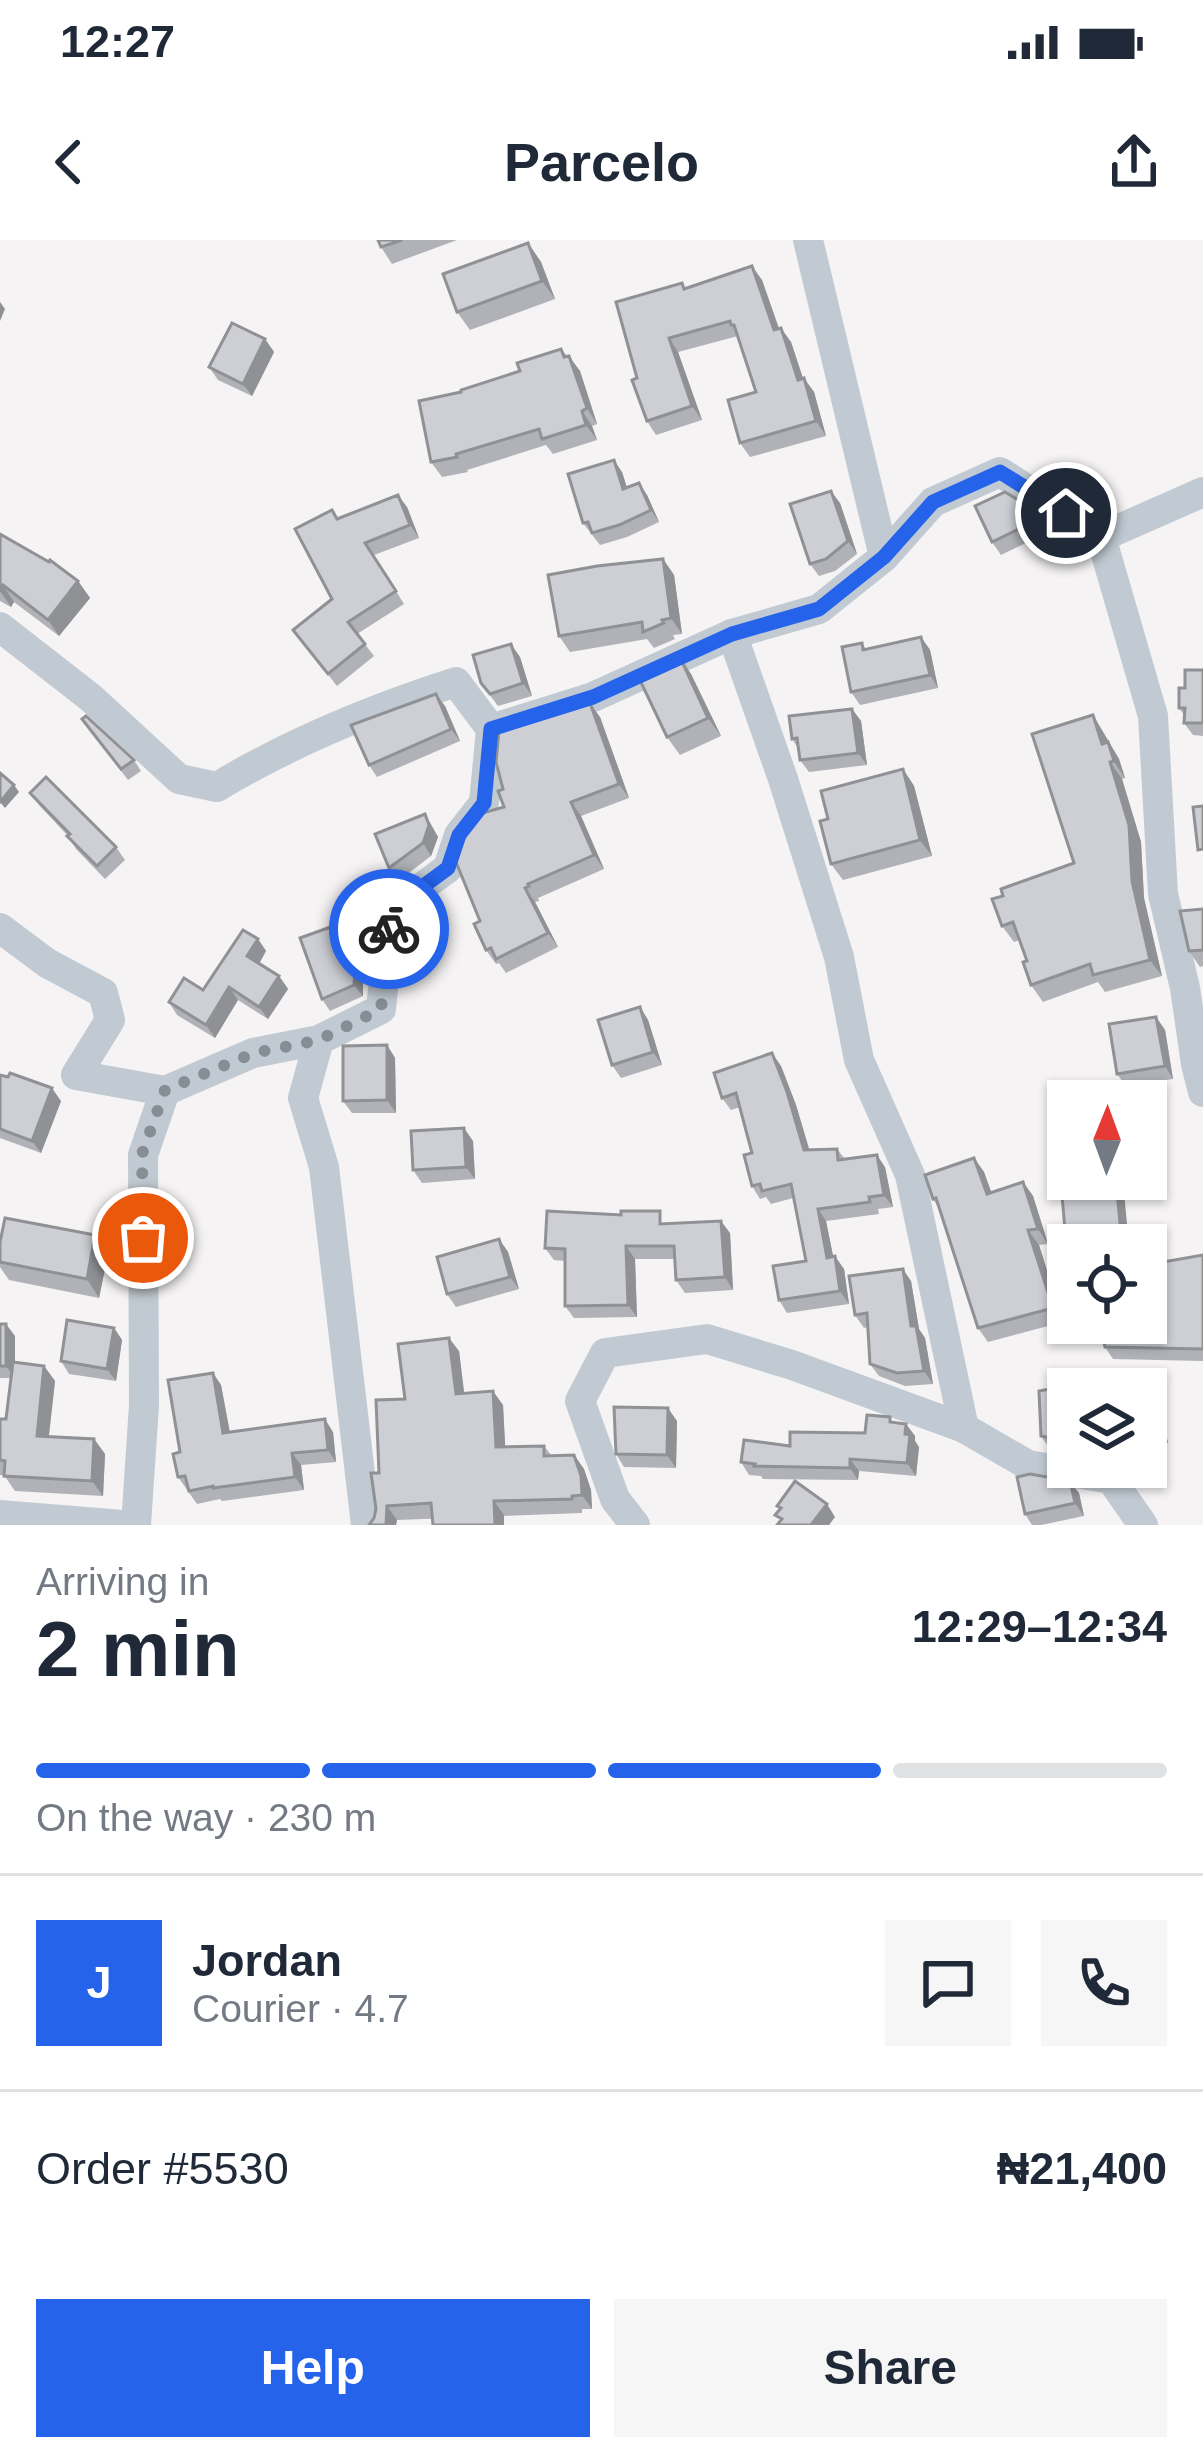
<!DOCTYPE html>
<html lang="en">
<head>
<meta charset="utf-8">
<style>
  :root { --surface:#fff; --page:#f6f6f7; --text:#1f2937; --muted:#747a83; --line:#e0e1e3; --accent:#2563eb }
  body { margin:0; font-family:Helvetica,sans-serif; background:var(--page); color:var(--text); height:100vh; display:flex; flex-direction:column; font-size:45px; white-space:nowrap }
  * { box-sizing:border-box; margin:0 }
  p { font-size:39px; color:var(--muted) }
  .icon { flex:none; width:66px; height:66px; fill:none; stroke:currentColor; stroke-width:2; stroke-linecap:round; stroke-linejoin:round }
  .map { position:relative; height:1285px; overflow:hidden }
  .sheet { display:flex; flex-direction:column; background:var(--surface); flex:1 }
  .sheet>* { flex:none }
  .needle { width:78px; rotate:1deg }
  .controls { position:absolute; left:1047px; top:840px; display:grid; gap:24px }
  .controls a { display:grid; place-items:center; width:120px; height:120px; border-radius:0px; background:var(--surface); box-shadow:0 3px 9px #0004; font-size:60px }
  .pin { position:absolute; display:grid; place-items:center; width:102px; height:102px; color:#fff; margin:-51px; border:6px solid #fff; border-radius:50%; box-shadow:0 3px 12px #0007 }
  .courier { position:absolute; display:grid; place-items:center; width:120px; height:120px; margin:-60px; border:9px solid #2563eb; border-radius:50%; background:#fff; color:#222; box-shadow:0 3px 15px #0007 }
  .summary em { font-style:normal; font-weight:700 }
  .summary div { display:flex; flex-direction:column-reverse }
  .summary { display:flex; align-items:center; justify-content:space-between; height:204px; padding:0 36px }
  h1 { font-size:78px; font-weight:700; line-height:90px }
  .bar { display:grid; grid-template-columns:repeat(4,1fr); gap:18px 12px; align-content:center; height:144px; padding:0 36px }
  .bar i { height:15px; border-radius:9px; background:var(--line) }
  .bar .selected { background:var(--accent) }
  .bar p { grid-column:span 4 }
  .line { display:flex; align-items:center; gap:30px; padding:0 36px; border-top:3px solid var(--line) }
  .line div { flex:1 }
  .round { display:grid; place-items:center; flex:none; width:126px; height:126px; border-radius:0px; background:var(--page) }
  .primary-button { display:flex; gap:24px; margin-top:auto; padding:24px 36px }
  .primary-button a { flex:1; height:138px; border-radius:0px; background:var(--accent); color:#fff; font-size:48px; font-weight:700; line-height:138px; text-align:center }
  .primary-button a+a { background:var(--page); color:var(--text) }
  .status { display:flex; justify-content:space-between; align-items:center; height:84px; padding:0 60px; background:var(--surface); direction:ltr }
  .status svg { height:33px; fill:currentColor }
  header { display:flex; justify-content:space-between; align-items:center; height:156px; padding:0 36px; background:var(--surface); font-size:54px; font-weight:700 }
  .map>svg:first-child { display:block }
</style>
</head>
<body>
<div class="status"><b>12:27</b><svg viewBox="0 0 49 12"><path d="M0 12V9h3v3zM5 12V6h3v6zM10 12V3h3v9zM15 12V0h3v12zM26 1h20v11H26zM47 4h2v5h-2z"/></svg></div>
<header><svg class="icon" aria-label="back" viewBox="0 0 24 24"><path d="M15 5l-7 7 7 7"/></svg>Parcelo<svg class="icon" aria-label="share" viewBox="0 0 24 24"><path d="M12 15V3M7 8l5-5 5 5M5 13v7h14v-7"/></svg></header>
<div class="map">
<svg width="1203" height="1285" viewBox="0 0 1203 1285">
  <rect width="100%" height="100%" fill="#f5f3f3"/>
  <g fill="none" stroke-linecap="round" stroke-linejoin="round">
    <!-- minor -->
    <g stroke="#c1cad2" stroke-width="30">
      <path d="M808 0 884 317 819 369 732 394 783 539 839 717 859 820 910 935 964 1188 1028 1225 1111 1239 1143 1285"/>
      <path d="M1101 297 1203 252"/>
      <path d="M884 317 933 262 1000 232 1101 297 1153 476 1163 654 1185 748 1196 824 1203 852"/>
      <path d="M0 387 91 458 179 539 217 547C293 501 372 469 456 442L491 489"/>
      <path d="M0 688 47 723 103 753 110 780 76 835 165 851"/>
      <path d="M0 1275 122 1285"/>
      <path d="M136 1285 144 1165 143 915 165 851 253 813 319 800"/>
      <path d="M366 1285 324 927 303 858 319 800 381 769 391 670 448 628 459 595 484 563 491 489 593 457 732 394"/>
      <path d="M635 1285 615 1259 580 1161 605 1113 707 1099 792 1125 964 1188"/>
    </g>
  </g>
  <!-- wall -->
  <g fill="#b0b2b7">
    <path d="M378 0H457L392 24 381 7Z"/>
    <path d="M528 3 541 22 555 59 470 90 457 72Z"/>
    <path d="M762 40 779 88 791 102 803 138 814 152 826 196 750 217 740 203 756 152 738 96 678 112 702 180 656 195 647 181 637 138 686 48Z"/>
    <path d="M265 99 274 112 252 156 218 140 209 127Z"/>
    <path d="M561 109 580 131 597 184 592 186 597 200 553 214 546 205 467 230 468 232 442 237 431 222 461 152 520 131Z"/>
    <path d="M622 232 627 248 647 255 659 282 627 297 600 305 583 283Z"/>
    <path d="M1020 261 1040 296 1001 315 992 302Z"/>
    <path d="M840 263 857 314 835 331 819 336 810 324Z"/>
    <path d="M407 267 419 298 374 315 404 364 357 394 374 416 337 446 293 390 332 359V270L338 279Z"/>
    <path d="M0 294 78 341 90 358 59 396 14 362 11 367 0 361Z"/>
    <path d="M663 319 674 335 682 394 673 395 675 399 654 408 647 399 570 412 559 396Z"/>
    <path d="M921 397 930 410 938 448 860 465 851 452 862 403 866 409Z"/>
    <path d="M520 417 532 456 498 466 481 443Z"/>
    <path d="M1203 430V496L1193 495 1184 483 1185 476 1179 468 1185 448Z"/>
    <path d="M691 434 721 496 680 515 667 497Z"/>
    <path d="M445 466 460 501 377 537 369 525Z"/>
    <path d="M852 469 861 481 867 525 809 532 800 520 798 508 792 499Z"/>
    <path d="M1093 475 1119 519 1125 538 1122 539 1141 602 1144 658 1162 736 1105 752 1098 742 1043 762 1031 745 1027 721 1019 700 1014 702 1002 686 1003 656 1074 623Z"/>
    <path d="M600 477 629 558 581 576 604 629 538 658 539 661 535 662 558 707 506 733 499 723 496 724 486 710 480 681 504 567Z"/>
    <path d="M82 479 134 520 141 531 128 540Z"/>
    <path d="M903 529 914 546 932 616 843 640 831 624 828 579Z"/>
    <path d="M30 553 116 607 125 620 105 639 76 609 68 596 39 565Z"/>
    <path d="M425 574 438 597 431 616 398 641 389 628Z"/>
    <path d="M1203 669V726L1200 727 1189 711Z"/>
    <path d="M348 696 363 739V756L330 771 322 759Z"/>
    <path d="M258 699 266 711 259 724 279 736 288 749 268 779 238 760 215 798 177 775 169 762 203 750Z"/>
    <path d="M640 767 648 780 662 825 621 838 612 825Z"/>
    <path d="M1156 777 1165 790 1173 839 1126 846 1117 834Z"/>
    <path d="M387 805 395 818 396 873H352L343 861Z"/>
    <path d="M781 826 796 865 809 910 837 909 845 919 885 927 893 967 878 969 879 974 826 981 833 1017 844 1029 849 1064 787 1073 779 1060 806 1021 793 958 771 964 766 957 760 959 752 946V913L740 867 731 870 722 858Z"/>
    <path d="M0 835 61 861 41 913 0 898Z"/>
    <path d="M473 901 475 939 422 943 413 930Z"/>
    <path d="M974 918 984 932 991 952 1023 942 1033 956 1048 1004 1039 1005 1063 1082 988 1102 978 1088 940 970 933 959Z"/>
    <path d="M1124 952 1075 1002H1073L1065 990Z"/>
    <path d="M668 984 730 993 733 1050 685 1053 676 1040 674 1019H635L637 1077 574 1078 565 1066V1021L554 1020 545 1008Z"/>
    <path d="M499 999 508 1012 519 1049 456 1067 447 1054Z"/>
    <path d="M0 1002 108 1014 99 1058 9 1040 0 1027Z"/>
    <path d="M1203 1015V1121L1113 1119 1105 1107Z"/>
    <path d="M911 1041 919 1089 925 1098 933 1144 905 1146 879 1136 870 1124 868 1087 864 1088 855 1075Z"/>
    <path d="M0 1084 15 1096V1122L44 1126 55 1141 49 1196 94 1199 105 1214 103 1256 15 1251 4 1235H0V1179H6L11 1138H0Z"/>
    <path d="M114 1088 122 1100 116 1141 69 1134 61 1121Z"/>
    <path d="M459 1111 464 1153 503 1165 505 1207 544 1206 551 1215H574L584 1229 591 1250 592 1269H582V1273L397 1280 396 1285H369L374 1278 405 1159Z"/>
    <path d="M213 1133 221 1145 230 1192H333L336 1222 301 1225 304 1250 222 1261 220 1259 197 1264 178 1237 180 1212Z"/>
    <path d="M1050 1149 1058 1162 1061 1172H1068V1212L1050 1209 1041 1196Z"/>
    <path d="M1146 1149 1157 1153 1168 1203 1146 1208Z"/>
    <path d="M677 1181 676 1228 624 1227 616 1214Z"/>
    <path d="M894 1183 906 1184 915 1196V1201L919 1207 916 1236 859 1231 858 1240 763 1239 761 1236 749 1235 741 1222 790 1206 865 1193Z"/>
    <path d="M1079 1253 1084 1276 1041 1285H1032L1025 1274Z"/>
  </g>
  <!-- shaded-wall -->
  <g fill="#909195">
    <path d="M528 3 541 22 555 59 542 41Z"/>
    <path d="M752 26 762 40 784 104 774 90Z"/>
    <path d="M0 62 5 69 0 81Z"/>
    <path d="M781 88 791 102 808 154 798 140Z"/>
    <path d="M669 98 678 112 702 180 692 166Z"/>
    <path d="M265 99 274 112 252 156 243 144Z"/>
    <path d="M561 109 572 124 569 116 580 131 597 184 587 168Z"/>
    <path d="M804 138 814 152 826 196 816 181Z"/>
    <path d="M582 171 592 186 597 200 586 185Z"/>
    <path d="M614 220 622 232 631 261 623 249Z"/>
    <path d="M639 243 647 255 659 282 651 270Z"/>
    <path d="M831 251 840 263 857 314 848 301Z"/>
    <path d="M398 255 407 267 419 298 410 285Z"/>
    <path d="M663 319 674 335 682 394 671 378Z"/>
    <path d="M78 341 90 358 59 396 48 380Z"/>
    <path d="M3 345 14 362 11 367 0 351Z"/>
    <path d="M921 397 930 410 938 448 930 435Z"/>
    <path d="M511 404 520 417 532 456 523 443Z"/>
    <path d="M679 415 691 434 721 496 708 478Z"/>
    <path d="M436 454 445 466 460 501 451 489Z"/>
    <path d="M590 463 600 477 629 558 619 544Z"/>
    <path d="M852 469 861 481 867 525 858 513Z"/>
    <path d="M1093 475 1119 519 1125 538 1102 504Z"/>
    <path d="M1110 522 1122 539 1141 602 1144 658 1162 736 1150 720 1132 641Z"/>
    <path d="M903 529 914 546 932 616 920 600Z"/>
    <path d="M14 545 19 552 5 568 0 562Z"/>
    <path d="M571 562 581 576 604 629 594 615Z"/>
    <path d="M425 574 438 597 431 616 423 603Z"/>
    <path d="M525 648 535 662 558 707 548 693Z"/>
    <path d="M339 684 348 696 363 739V756L354 745Z"/>
    <path d="M258 699 266 711 256 729 247 716Z"/>
    <path d="M279 736 288 749 268 779 259 767Z"/>
    <path d="M229 747 238 760 215 798 206 785Z"/>
    <path d="M640 767 648 780 662 825 653 812Z"/>
    <path d="M1156 777 1165 790 1173 839 1165 826Z"/>
    <path d="M387 805 395 818 396 873 387 860Z"/>
    <path d="M772 813 781 826 796 865 813 922 804 910Z"/>
    <path d="M52 848 61 861 41 913 32 901Z"/>
    <path d="M464 888 473 901 475 939 466 927Z"/>
    <path d="M877 915 885 927 893 967 884 955Z"/>
    <path d="M974 918 984 932 997 968 987 954Z"/>
    <path d="M1116 940 1124 952 1129 1005H1122Z"/>
    <path d="M1023 942 1033 956 1048 1004 1038 989Z"/>
    <path d="M818 969 826 981 836 1030 827 1018Z"/>
    <path d="M721 981 730 993 733 1050 725 1037Z"/>
    <path d="M1028 990 1039 1005 1063 1082 1053 1068Z"/>
    <path d="M95 995 108 1014 99 1058 87 1039Z"/>
    <path d="M499 999 508 1012 519 1049 510 1037Z"/>
    <path d="M626 1006 635 1019 637 1077 628 1065Z"/>
    <path d="M835 1016 844 1029 849 1064 840 1051Z"/>
    <path d="M903 1029 911 1041 919 1089 925 1098 933 1144 924 1131 911 1086Z"/>
    <path d="M6 1084 15 1096V1138L6 1126Z"/>
    <path d="M114 1088 122 1100 116 1141 107 1129Z"/>
    <path d="M449 1098 459 1111 466 1168 456 1154Z"/>
    <path d="M44 1126 55 1141 47 1211 37 1196Z"/>
    <path d="M213 1133 221 1145 232 1205 223 1193Z"/>
    <path d="M1148 1140 1157 1153 1168 1203 1159 1191Z"/>
    <path d="M1050 1149 1058 1162 1063 1185 1055 1173Z"/>
    <path d="M493 1151 503 1165 506 1221 496 1207Z"/>
    <path d="M668 1168 677 1181 676 1228 667 1215Z"/>
    <path d="M325 1179 333 1192 336 1222 328 1210Z"/>
    <path d="M906 1184 915 1196V1201L919 1207 916 1236 907 1223Z"/>
    <path d="M94 1199 105 1214 103 1256 92 1241Z"/>
    <path d="M292 1213 301 1225 304 1250 295 1237Z"/>
    <path d="M574 1215 584 1229 591 1250 592 1269 582 1255Z"/>
    <path d="M850 1219 859 1231 858 1240 850 1228Z"/>
    <path d="M1070 1241 1079 1253 1084 1276 1075 1263Z"/>
    <path d="M494 1261 504 1275V1285H495Z"/>
    <path d="M827 1264 835 1277 829 1285H811Z"/>
    <path d="M387 1266 397 1280 396 1285H386Z"/>
  </g>
  <!-- building -->
  <g fill="#cdcfd5" stroke="#909195" stroke-width="3">
    <path d="M378 0H402L381 7Z"/>
    <path d="M528 3 542 41 457 72 443 34Z"/>
    <path d="M752 26 774 90 781 88 798 140 804 138 816 181 740 203 728 160 756 152 734 85H731L730 81 669 98 692 166 647 181 632 140 637 138 616 62 682 43 684 49Z"/>
    <path d="M232 83 265 99 243 144 209 127Z"/>
    <path d="M561 109 564 117 569 116 587 168 582 171 586 185 542 199 539 189 456 214 457 217 431 222 419 161 461 152V150L520 131 517 123Z"/>
    <path d="M614 220 623 249 639 243 651 270 619 285 592 293 588 282 583 283 568 234Z"/>
    <path d="M831 251 848 301 826 319 810 324 790 264Z"/>
    <path d="M1005 252 1020 261 1031 283 992 302 975 266Z"/>
    <path d="M398 255 410 285 365 303 396 351 348 382 365 404 328 434 293 390 332 359 295 289 332 270 337 279Z"/>
    <path d="M0 294 49 322 50 320 78 341 48 380 3 345 0 350Z"/>
    <path d="M663 319 671 378 662 380 664 383 643 392 642 382 559 396 548 335 597 326Z"/>
    <path d="M921 397 930 435 851 452 842 407 862 403 863 410Z"/>
    <path d="M511 404 523 443 490 454 481 443 473 415Z"/>
    <path d="M679 415 708 478 667 497 637 434Z"/>
    <path d="M1185 430H1203V483H1184L1185 468H1179V448H1185Z"/>
    <path d="M436 454 451 489 369 525 351 485Z"/>
    <path d="M590 463 619 544 571 562 594 615 528 644 529 646 525 648 548 693 496 719 491 708 486 710 474 684 480 681 456 622 467 590 479 574 504 567 498 551 503 549 496 522 499 490Z"/>
    <path d="M852 469 858 513 800 520 797 498 792 499 789 476Z"/>
    <path d="M1093 475 1102 504 1108 502 1114 521 1110 522 1129 585 1132 641 1150 720 1093 735 1090 724 1031 745 1023 722 1027 721 1013 682 1002 686 992 659 1003 656 1001 649 1074 623 1032 494Z"/>
    <path d="M86 476 134 520 121 529 82 479Z"/>
    <path d="M903 529 920 600 831 624 820 581 828 579 821 551Z"/>
    <path d="M0 533 14 545 0 562Z"/>
    <path d="M46 537 116 607 97 626 67 596 70 594 30 553Z"/>
    <path d="M1203 566V609L1198 610 1193 567Z"/>
    <path d="M425 574 429 585 423 603 389 628 375 594Z"/>
    <path d="M1203 669V710L1189 711 1180 671Z"/>
    <path d="M339 684 355 727 354 745 322 759 300 698Z"/>
    <path d="M243 690 258 699 247 716 279 736 259 767 229 747 206 785 169 762 184 738 203 750Z"/>
    <path d="M640 767 653 812 612 825 598 780Z"/>
    <path d="M1156 777 1165 826 1117 834 1109 784Z"/>
    <path d="M387 805V860L343 861V806Z"/>
    <path d="M772 813 787 852 804 910 837 909 838 920 877 915 884 955 869 957 870 962 818 969 827 1018 835 1016 840 1051 779 1060 773 1026 806 1021 791 944 762 951 760 944 752 946 744 915 752 913 736 853 722 858 714 833Z"/>
    <path d="M10 833 52 848 32 901 0 889V835L8 837Z"/>
    <path d="M464 888 466 927 413 930 411 891Z"/>
    <path d="M974 918 987 954 1023 942 1038 989 1028 990 1053 1068 978 1088 936 958 933 959 925 935Z"/>
    <path d="M1116 940 1122 1005H1075V989L1065 990 1061 944Z"/>
    <path d="M547 971 621 975V971H660V984L721 981 725 1037 676 1040 674 1006H626L628 1065 565 1066V1009L545 1008Z"/>
    <path d="M5 978 95 995 87 1039 0 1022V1002Z"/>
    <path d="M499 999 510 1037 447 1054 437 1017Z"/>
    <path d="M1203 1015V1109L1105 1107 1100 1083H1146V1025Z"/>
    <path d="M903 1029 911 1086H916L924 1131 897 1133 870 1124 867 1073 855 1075 849 1036Z"/>
    <path d="M67 1080 114 1088 107 1129 61 1121Z"/>
    <rect x="0" y="1084" width="6" height="42"/>
    <path d="M449 1098 456 1154 493 1151 496 1207 544 1206V1216L574 1215 581 1236 582 1255 572 1256V1259L494 1261 495 1285H433L431 1263 387 1266 386 1285H369L374 1278 376 1269 371 1233H379L376 1160 405 1159 398 1104Z"/>
    <path d="M13 1122 44 1126 37 1196 94 1199 92 1241 4 1236 5 1221 0 1220V1179H6Z"/>
    <path d="M213 1133 223 1193 325 1179 328 1210 292 1213 295 1237 213 1248V1246L189 1251 185 1236 178 1237 173 1214 180 1212 168 1140Z"/>
    <path d="M1148 1140 1159 1191 1146 1193V1149H1113V1147Z"/>
    <path d="M1050 1149 1055 1173 1068 1172V1199L1061 1200 1041 1196 1039 1151Z"/>
    <path d="M614 1167 668 1168 667 1215 616 1214Z"/>
    <path d="M867 1175 890 1177V1182L906 1184 905 1194 910 1195 907 1223 850 1219V1228L754 1226 755 1224 741 1222 744 1200 790 1206V1192L865 1193Z"/>
    <path d="M1030 1234 1070 1241 1075 1263 1025 1274 1017 1237Z"/>
    <path d="M795 1241 827 1264 811 1285H777L782 1279 775 1275 781 1268 777 1266Z"/>
  </g>
  <g fill="none" stroke-linecap="round" stroke-linejoin="round">
    <!-- done -->
    <path stroke="#868d94" stroke-width="12" stroke-dasharray="0 21.6" d="M143 998 142 914 165 850 254 813 319 800 381 769 389 689"/>
    <!-- route -->
    <path stroke="#2563eb" stroke-width="15" d="M389 689 391 670 448 628 459 595 484 563 491 489 593 457 732 394 819 369 884 317 933 262 1000 232 1066 273"/>
  </g>
</svg>
<div class="controls">
<a><svg class="needle" viewBox="-14 -14 28 28"><path d="M0-13l5 13h-10z" fill="#e53935"/><path d="M0 13l5-13h-10z" fill="#747a83"/></svg></a>
<a><svg class="icon" aria-label="locate" viewBox="0 0 24 24"><circle cx="12" cy="12" r="6"/><path d="M12 2v4M12 18v4M2 12h4M18 12h4"/></svg></a>
<a><svg class="icon" aria-label="layers" viewBox="0 0 24 24"><path d="M12 4l9 5-9 5-9-5zM3 14l9 5 9-5"/></svg></a>
</div>
<div class="pin" style="left:143px;top:998px;background:#ea580c"><svg class="icon" aria-label="bag" viewBox="0 0 24 24"><path d="M5 8h14l-1 12H6zM9 8a3 3 0 0 1 6 0"/></svg></div>
<div class="pin" style="left:1066px;top:273px;background:#1f2937"><svg class="icon" aria-label="home" viewBox="0 0 24 24"><path d="M3 11l9-7 9 7M6 9v11h12V9"/></svg></div>
<div class="courier" style="left:389px;top:689px"><svg class="icon" aria-label="bike" viewBox="0 0 24 24"><circle cx="6" cy="16" r="4"/><circle cx="18" cy="16" r="4"/><path d="M6 16l4-8h5l3 8M10 8l3 8H6M13 5h3"/></svg></div>
</div>
<section class="sheet">
<div class="summary"><div><h1>2 min</h1><p>Arriving in</p></div><em>12:29–12:34</em></div>
<div class="bar"><i class="selected"></i><i class="selected"></i><i class="selected"></i><i></i><p>On the way · 230 m</p></div>
<div class="line" style="height:216px"><b class="round" style="background:var(--accent);color:#fff">J</b><div><b>Jordan</b><p>Courier · 4.7</p></div><a class="round"><svg class="icon" aria-label="chat" viewBox="0 0 24 24"><path d="M4 5h16v11H9l-5 4z"/></svg></a><a class="round"><svg class="icon" aria-label="phone" viewBox="0 0 24 24"><path d="M5 4h4l2 5-3 2q2 4 5 5l2-3 5 2v4C11 20 4 13 5 4z"/></svg></a></div>
<div class="line" style="height:156px"><div>Order #5530</div><b>₦21,400</b></div>
<div class="primary-button"><a>Help</a><a>Share</a></div>
</section>
</body>
</html>
